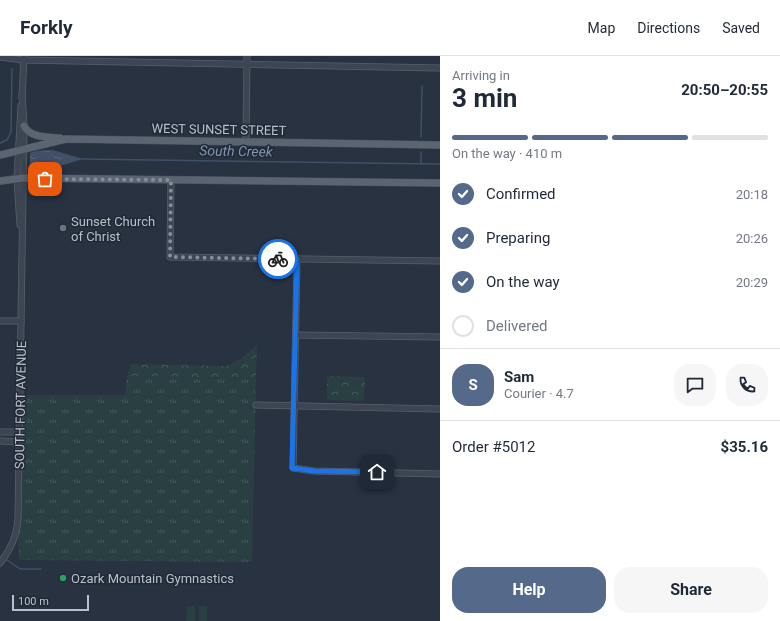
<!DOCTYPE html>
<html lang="en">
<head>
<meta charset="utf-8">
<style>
  :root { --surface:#fff; --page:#f6f6f7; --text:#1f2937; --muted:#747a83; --line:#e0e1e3; --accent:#556a8b }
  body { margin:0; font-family:Roboto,sans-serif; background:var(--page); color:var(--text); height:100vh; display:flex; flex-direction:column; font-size:15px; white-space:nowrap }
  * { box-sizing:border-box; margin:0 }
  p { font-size:13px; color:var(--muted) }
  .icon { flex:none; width:22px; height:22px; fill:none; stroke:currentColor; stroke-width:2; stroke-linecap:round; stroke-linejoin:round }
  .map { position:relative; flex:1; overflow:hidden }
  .details { display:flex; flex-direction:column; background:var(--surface); width:340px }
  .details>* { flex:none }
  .scale { position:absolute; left:12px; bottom:10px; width:77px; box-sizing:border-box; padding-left:4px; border:2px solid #b9c0cb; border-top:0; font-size:11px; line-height:14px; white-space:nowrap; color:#b9c0cb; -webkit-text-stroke:3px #212936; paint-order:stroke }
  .pin { position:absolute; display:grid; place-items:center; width:34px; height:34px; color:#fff; margin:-17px; border-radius:8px; box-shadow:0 2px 6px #0006 }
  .courier { position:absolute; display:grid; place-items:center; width:40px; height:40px; margin:-20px; border:3px solid #1a73e8; border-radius:50%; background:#fff; color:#222; box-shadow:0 1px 5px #0007 }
  .head em { font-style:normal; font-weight:700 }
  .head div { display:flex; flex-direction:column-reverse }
  .head { display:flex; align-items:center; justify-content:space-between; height:68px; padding:0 12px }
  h1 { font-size:26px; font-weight:700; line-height:30px }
  .bar { display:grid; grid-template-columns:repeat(4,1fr); gap:6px 4px; align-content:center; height:48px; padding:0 12px }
  .bar i { height:5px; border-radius:3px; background:var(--line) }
  .bar .on { background:var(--accent) }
  .bar p { grid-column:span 4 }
  .line { display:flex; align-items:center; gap:10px; padding:0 12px; border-top:1px solid var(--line) }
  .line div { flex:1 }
  .round { display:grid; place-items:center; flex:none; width:42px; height:42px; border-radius:16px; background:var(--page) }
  ol { padding:0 12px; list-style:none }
  li { display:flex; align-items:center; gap:12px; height:44px }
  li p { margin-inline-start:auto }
  li .icon { padding:4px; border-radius:50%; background:var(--accent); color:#fff; stroke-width:4 }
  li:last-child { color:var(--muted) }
  li i { width:22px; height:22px; border:2px solid var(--line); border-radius:50% }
  .cta { display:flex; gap:8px; margin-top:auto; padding:8px 12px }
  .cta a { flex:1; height:46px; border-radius:16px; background:var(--accent); color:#fff; font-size:16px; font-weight:700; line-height:46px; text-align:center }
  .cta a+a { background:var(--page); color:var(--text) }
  header { display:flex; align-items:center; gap:24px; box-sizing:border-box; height:56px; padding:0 20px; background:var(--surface); border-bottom:1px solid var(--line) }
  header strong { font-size:19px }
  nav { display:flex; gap:22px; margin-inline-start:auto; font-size:14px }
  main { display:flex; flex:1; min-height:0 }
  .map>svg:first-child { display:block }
</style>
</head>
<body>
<header>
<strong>Forkly</strong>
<nav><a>Map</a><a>Directions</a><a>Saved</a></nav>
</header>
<main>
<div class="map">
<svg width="440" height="565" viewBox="0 0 440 565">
  <defs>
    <pattern id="grass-tufts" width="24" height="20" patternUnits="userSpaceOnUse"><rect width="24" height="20" fill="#2a3f42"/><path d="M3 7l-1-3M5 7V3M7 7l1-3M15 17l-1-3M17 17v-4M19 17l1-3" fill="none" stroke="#47595c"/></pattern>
    <pattern id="forest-crowns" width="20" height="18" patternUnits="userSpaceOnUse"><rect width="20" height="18" fill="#2a3f42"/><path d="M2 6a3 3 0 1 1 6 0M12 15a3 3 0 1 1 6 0" fill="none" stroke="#47595c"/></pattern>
    <pattern id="water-ripples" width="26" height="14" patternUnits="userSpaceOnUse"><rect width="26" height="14" fill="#405069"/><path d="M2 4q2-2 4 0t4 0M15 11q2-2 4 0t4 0" fill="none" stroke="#5a677d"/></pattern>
  </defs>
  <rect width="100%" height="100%" fill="#283241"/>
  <!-- grass -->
  <path fill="url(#grass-tufts)" d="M127 320 256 322 252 506 19 504 18 482 21 461 23 339H125Z"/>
  <!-- forest -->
  <g fill="url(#forest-crowns)">
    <path d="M257 289 256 322 127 320 131 308 226 310 239 304Z"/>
    <path d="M327 320 365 321 364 345 327 344Z"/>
  </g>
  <!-- pitch -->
  <g fill="#2a3f42">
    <path d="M187 550H195V565H186Z"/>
    <rect x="199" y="550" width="8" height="15"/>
  </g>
  <!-- water -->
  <path fill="url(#water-ripples)" d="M51 94 56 95 83 103 46 114 30 111V97L35 95Z"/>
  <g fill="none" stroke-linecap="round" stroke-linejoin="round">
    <!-- stream -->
    <g stroke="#405069" stroke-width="1.5">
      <path d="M421 81 422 30"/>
      <path d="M0 87 7 84 11 76 12 13"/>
      <path d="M82 103 440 108"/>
      <path d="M421 108V96"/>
      <path d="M7 504 20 513H41"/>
    </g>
    <defs>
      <g id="minor">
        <path d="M0 1 23 4 440 12"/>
        <path d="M22 42 24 0"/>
        <path d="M246 86 247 0"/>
        <path d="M171 124 170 201 440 205"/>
        <path d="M20 169 17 123 21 50"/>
        <path d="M297 203 293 412 314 415 440 418"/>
        <path d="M0 265H21"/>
        <path d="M297 279 440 281"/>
        <path d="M256 349 440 353"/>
        <path d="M0 376H19"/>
        <path d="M0 385 19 386"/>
        <path d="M0 507C11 493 17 480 18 462L24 70 22 38"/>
      </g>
      <g id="major">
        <path d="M24 70C30 82 49 81 60 82"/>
        <path d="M0 99 66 83 440 89"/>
        <path d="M0 125 23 122 440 127"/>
      </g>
    </defs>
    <!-- minor casing -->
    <use href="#minor" stroke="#57606b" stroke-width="7"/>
    <!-- major casing -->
    <use href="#major" stroke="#464e5a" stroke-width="8"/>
    <!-- minor -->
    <use href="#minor" stroke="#3c4551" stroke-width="5.5"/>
    <!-- major -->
    <use href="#major" stroke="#5b6471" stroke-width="7"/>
  </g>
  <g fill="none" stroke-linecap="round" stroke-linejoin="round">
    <!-- done -->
    <path stroke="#868e9b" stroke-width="4" stroke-dasharray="0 7.2" d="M45 123 171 124 170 201 278 203"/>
    <!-- route -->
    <path stroke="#1a73e8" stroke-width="5" d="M278 203H297L292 412 314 415 377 416"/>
  </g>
  <!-- markers -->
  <circle fill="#6b7280" stroke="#212936" stroke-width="1.5" cx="63" cy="172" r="4"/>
  <circle fill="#2e9e5b" stroke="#212936" stroke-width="1.5" cx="63" cy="522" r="4"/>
  <g text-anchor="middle" stroke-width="3" stroke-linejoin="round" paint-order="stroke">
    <!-- street labels -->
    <g font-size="13" fill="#b9c0cb" stroke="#212936">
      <text transform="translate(219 73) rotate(1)" y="5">WEST SUNSET STREET</text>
      <text transform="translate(20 349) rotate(-89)" y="5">SOUTH FORT AVENUE</text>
    </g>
    <!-- poi labels -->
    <g font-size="13" fill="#b9c0cb" stroke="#212936" text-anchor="start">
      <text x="71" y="170">Sunset Church<tspan x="71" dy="15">of Christ</tspan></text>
      <text x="71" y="527">Ozark Mountain Gymnastics</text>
    </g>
    <!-- water labels -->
    <g font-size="14" font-style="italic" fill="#8396b0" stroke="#212936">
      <text transform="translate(236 95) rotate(1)" y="5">South Creek</text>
    </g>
  </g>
</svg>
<div class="scale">100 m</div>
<div class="pin" style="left:45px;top:123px;background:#ea580c"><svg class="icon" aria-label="bag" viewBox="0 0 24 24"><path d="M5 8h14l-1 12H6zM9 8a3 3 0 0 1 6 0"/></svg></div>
<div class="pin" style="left:377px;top:416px;background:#1f2937"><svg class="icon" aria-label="home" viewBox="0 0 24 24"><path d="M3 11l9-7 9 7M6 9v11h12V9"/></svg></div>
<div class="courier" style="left:278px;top:203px"><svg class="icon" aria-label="bike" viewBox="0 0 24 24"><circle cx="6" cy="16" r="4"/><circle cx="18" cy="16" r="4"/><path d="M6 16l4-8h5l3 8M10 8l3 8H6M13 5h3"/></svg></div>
</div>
<section class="details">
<div class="head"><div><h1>3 min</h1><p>Arriving in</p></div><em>20:50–20:55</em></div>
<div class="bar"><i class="on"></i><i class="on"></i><i class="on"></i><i></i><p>On the way · 410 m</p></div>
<ol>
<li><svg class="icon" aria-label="check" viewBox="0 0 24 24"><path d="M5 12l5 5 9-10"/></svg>Confirmed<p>20:18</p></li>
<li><svg class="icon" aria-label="check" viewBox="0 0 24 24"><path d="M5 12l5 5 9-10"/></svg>Preparing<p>20:26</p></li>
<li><svg class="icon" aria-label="check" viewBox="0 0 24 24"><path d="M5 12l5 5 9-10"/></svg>On the way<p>20:29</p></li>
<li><i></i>Delivered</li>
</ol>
<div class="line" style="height:72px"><b class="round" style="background:var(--accent);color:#fff">S</b><div><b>Sam</b><p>Courier · 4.7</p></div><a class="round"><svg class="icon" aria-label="chat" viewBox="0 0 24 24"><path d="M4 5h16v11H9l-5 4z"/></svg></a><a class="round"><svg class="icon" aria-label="phone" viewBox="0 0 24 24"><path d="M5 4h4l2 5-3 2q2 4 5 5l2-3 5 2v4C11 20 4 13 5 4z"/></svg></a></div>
<div class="line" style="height:52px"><div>Order #5012</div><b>$35.16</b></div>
<div class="cta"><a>Help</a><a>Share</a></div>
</section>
</main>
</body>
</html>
